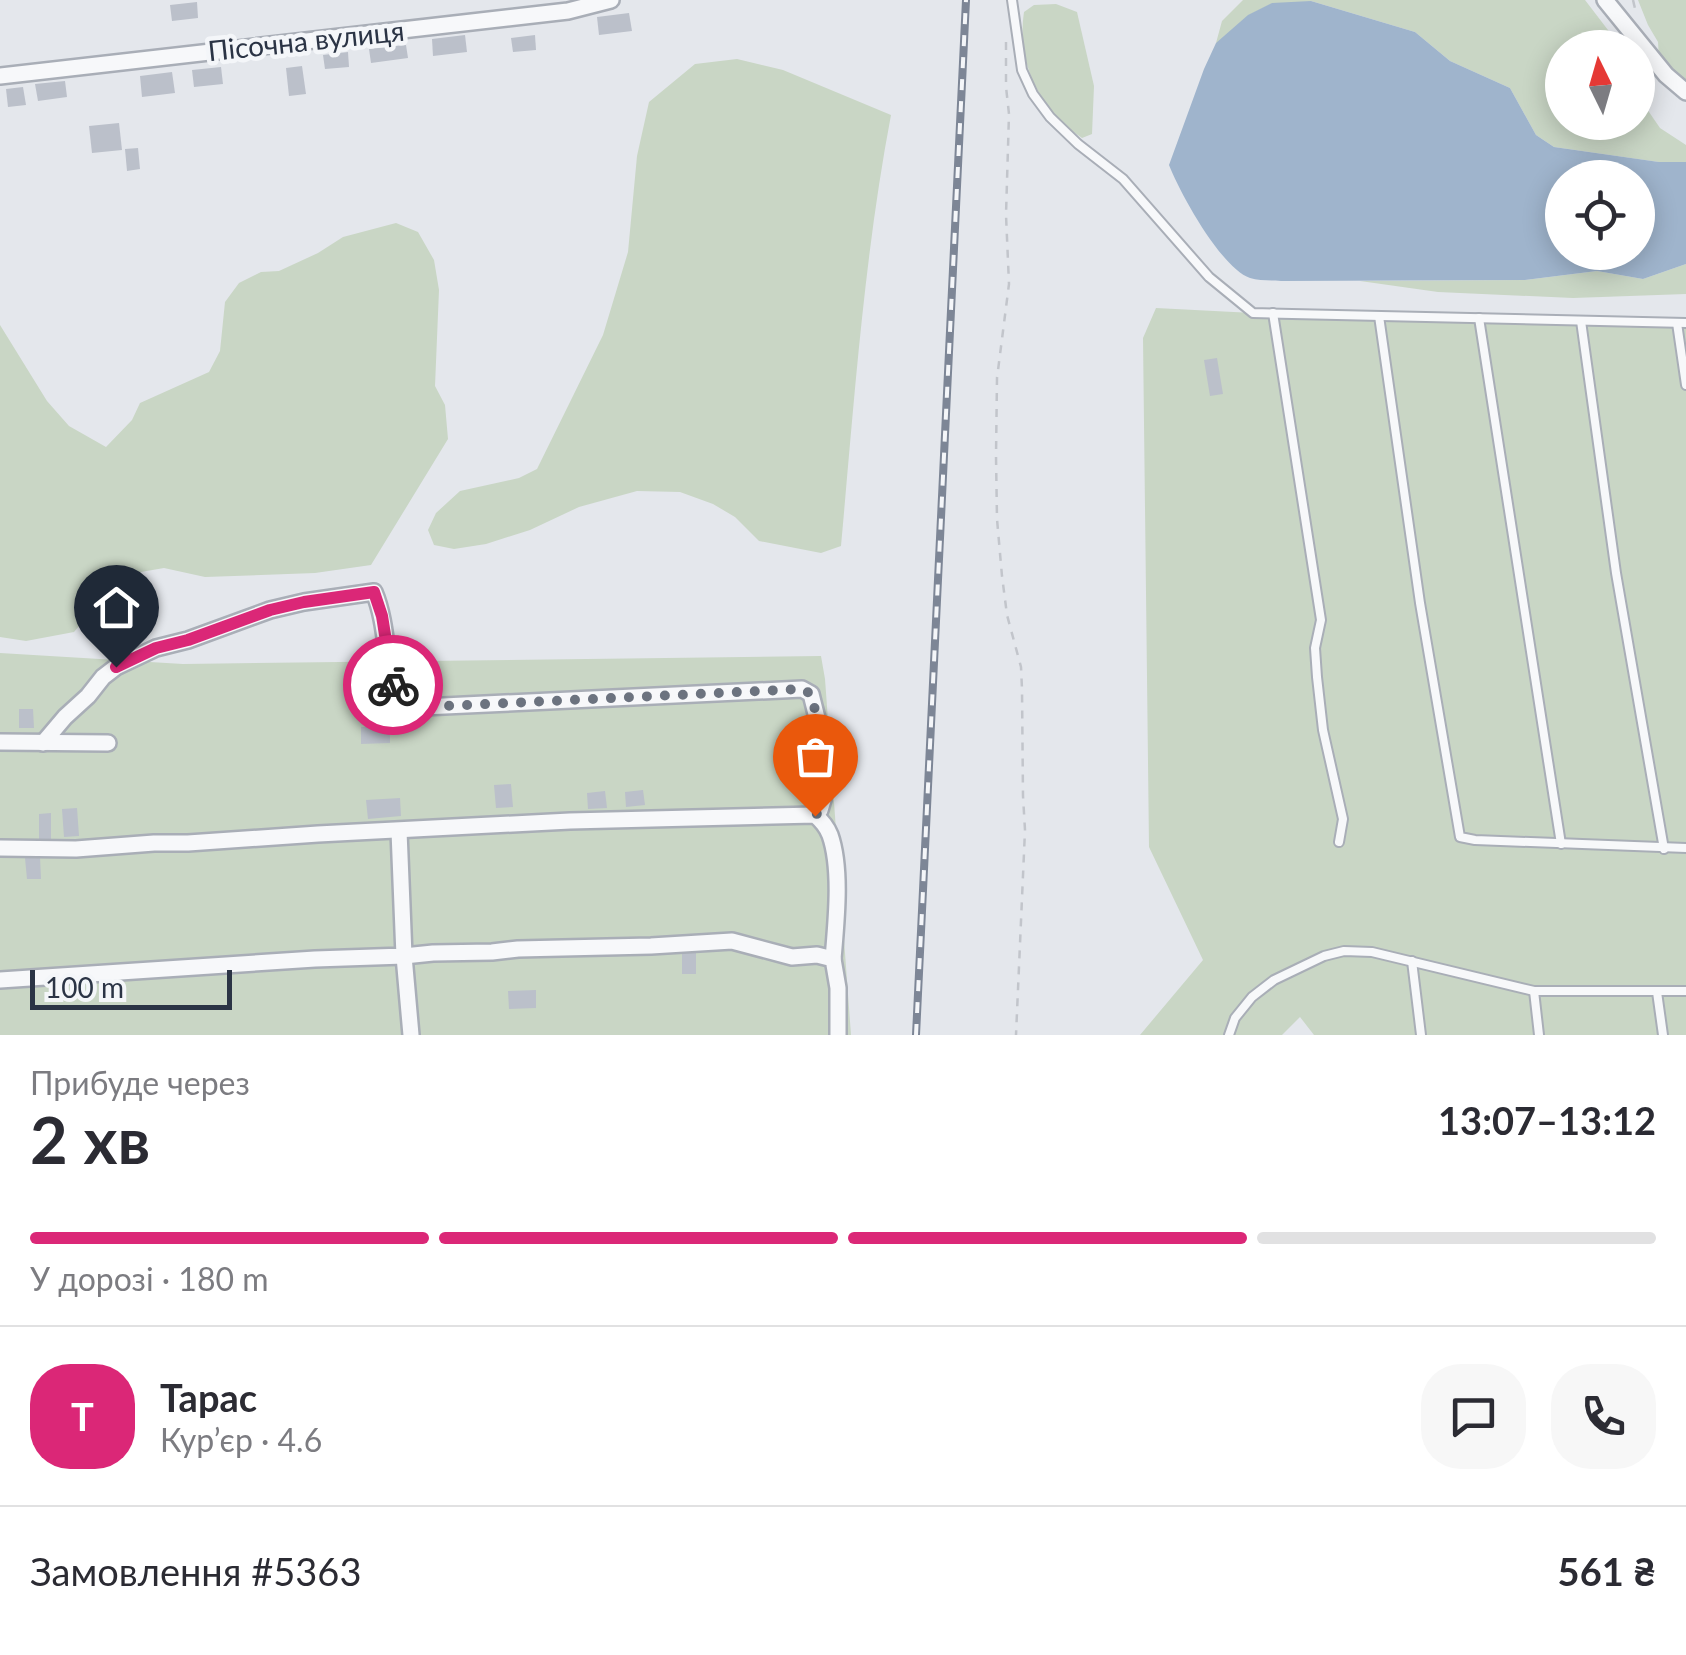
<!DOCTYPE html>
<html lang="uk">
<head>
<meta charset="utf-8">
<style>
  :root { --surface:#fff; --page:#f7f7f7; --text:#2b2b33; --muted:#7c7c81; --line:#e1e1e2; --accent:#db2777 }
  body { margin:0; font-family:Lato,sans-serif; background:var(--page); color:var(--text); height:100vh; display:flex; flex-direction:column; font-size:38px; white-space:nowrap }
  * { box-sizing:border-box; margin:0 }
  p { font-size:32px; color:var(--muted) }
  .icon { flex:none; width:55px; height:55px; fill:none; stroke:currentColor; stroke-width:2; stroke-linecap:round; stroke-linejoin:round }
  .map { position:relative; height:1035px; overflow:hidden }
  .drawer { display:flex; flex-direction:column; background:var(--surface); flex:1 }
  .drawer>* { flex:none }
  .needle { width:65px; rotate:355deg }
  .fabs { position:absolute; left:1545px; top:30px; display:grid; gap:20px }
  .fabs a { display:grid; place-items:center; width:110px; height:110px; border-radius:50%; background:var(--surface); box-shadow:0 5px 25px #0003; font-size:50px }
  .scale { position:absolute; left:30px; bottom:25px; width:202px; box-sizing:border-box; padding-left:10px; border:5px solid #2b3445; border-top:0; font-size:28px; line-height:35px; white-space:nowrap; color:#2b3445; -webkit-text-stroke:8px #f4f6f9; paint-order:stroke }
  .pin { position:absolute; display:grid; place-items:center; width:85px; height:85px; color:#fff; margin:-102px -42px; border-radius:50% 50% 50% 0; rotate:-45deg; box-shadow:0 0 10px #0007 }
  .pin .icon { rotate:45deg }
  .courier { position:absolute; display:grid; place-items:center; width:100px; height:100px; margin:-50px; border:8px solid #db2777; border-radius:50%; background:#fff; color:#222; box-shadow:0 2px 12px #0007 }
  .headline em { font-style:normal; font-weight:700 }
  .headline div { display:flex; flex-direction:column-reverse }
  .headline { display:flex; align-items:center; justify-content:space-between; height:170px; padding:0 30px }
  h1 { font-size:65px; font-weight:700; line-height:75px }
  .bar { display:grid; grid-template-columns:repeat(4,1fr); gap:15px 10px; align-content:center; height:120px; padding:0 30px }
  .bar i { height:12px; border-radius:8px; background:var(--line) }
  .bar .on { background:var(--accent) }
  .bar p { grid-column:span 4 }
  .line { display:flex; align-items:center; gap:25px; padding:0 30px; border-top:2px solid var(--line) }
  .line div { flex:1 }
  .round { display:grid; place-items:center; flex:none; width:105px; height:105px; border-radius:40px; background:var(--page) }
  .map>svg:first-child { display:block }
</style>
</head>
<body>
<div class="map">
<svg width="1686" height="1035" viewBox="0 0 1686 1035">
  <rect width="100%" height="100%" fill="#e4e7ec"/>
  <!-- green -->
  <g fill="#c9d6c5">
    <path d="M1243 0H1585L1621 47 1562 48V122H1638V96L1660 128 1686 145V162H1659L1554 147 1536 135 1510 88 1450 61 1415 32 1311 1 1216 43 1222 21Z"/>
    <path d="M1638 0H1686V86L1659 58 1658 42 1648 25Z"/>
    <path d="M1056 4 1077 12 1094 86 1092 134 1082 138C1040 110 1016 63 1024 12L1034 5Z"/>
    <path d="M737 59 783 70 891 115C864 257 854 403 841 546L821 553 759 541 735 517 713 504 680 492 637 491 579 507 530 530 486 544 454 549 434 545 428 530 436 513 460 491 519 478 537 469 603 335 628 252 637 156 649 102 695 64Z"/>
    <path d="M396 223 418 232 434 260 439 290 435 386 445 405 448 439 371 565 315 573 205 577 164 568 141 572 120 585 98 604 74 632 26 641 0 637V325L47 401 69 426 106 447 132 420 140 403 209 372 220 351 225 302 239 283 261 272 279 271 318 253 343 237Z"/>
    <path d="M1686 264V294L1573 298 1438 292 1360 281 1525 280 1597 271 1643 279Z"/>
    <path d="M1156 308 1253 313 1686 323V1035H1314L1300 1017 1282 1035H1140L1203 960 1149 847 1143 338Z"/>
    <path d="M0 653 183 664 821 656 825 679 851 1035H0Z"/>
  </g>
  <!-- water -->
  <path fill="#9fb4cc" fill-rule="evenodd" d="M1311 1 1415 32 1450 61 1510 88 1536 135 1554 147 1659 162H1686V264L1643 279 1597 271 1525 280 1281 281C1272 280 1259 281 1250 278 1221 268 1180 193 1169 165L1204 69 1216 43 1248 15 1272 3ZM1562 178H1638V252H1562Z"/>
  <!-- building -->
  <g fill="#bbc0ca">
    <path d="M197 2 198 18 172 21 170 5Z"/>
    <path d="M629 13 632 31 599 35 597 17Z"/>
    <path d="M465 35 467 52 433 56 432 39Z"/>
    <path d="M535 35 536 50 513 52 511 38Z"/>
    <path d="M406 45 408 58 371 63 369 49Z"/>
    <path d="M348 52 349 67 325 69 323 55Z"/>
    <path d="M302 66 306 94 289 96 286 68Z"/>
    <path d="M221 67 223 84 194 87 192 70Z"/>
    <path d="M172 72 175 93 142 97 140 76Z"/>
    <path d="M65 81 67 97 38 101 35 84Z"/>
    <path d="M23 87 26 105 8 107 6 89Z"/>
    <path d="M119 123 122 150 92 153 89 126Z"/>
    <path d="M138 148 140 169 127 171 125 149Z"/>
    <path d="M1217 358 1223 394 1210 396 1204 360Z"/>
    <path d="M19 709H33L34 728H19Z"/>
    <path d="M390 726V743L361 744V727Z"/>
    <path d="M511 784 513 807 496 808 494 785Z"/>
    <path d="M643 790 645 805 626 807 625 792Z"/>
    <path d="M605 791 607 808 588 809 587 793Z"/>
    <path d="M400 798 401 816 368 819 366 800Z"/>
    <path d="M77 808 79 836 64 837 62 809Z"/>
    <path d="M51 813V839L39 840V814Z"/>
    <path d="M40 857 41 879H27L25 858Z"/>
    <path d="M696 951V974H682V952Z"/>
    <path d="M536 990V1008L509 1009 508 991Z"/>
  </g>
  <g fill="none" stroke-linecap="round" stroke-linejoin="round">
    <defs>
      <g id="service">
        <path d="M1012 0 1022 70 1033 94 1050 117 1078 144 1123 179 1209 277 1253 313 1686 323"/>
        <path d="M1273 313 1321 620 1315 648 1317 677 1323 730 1343 819 1339 842"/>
        <path d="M1379 316 1420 603 1460 837 1475 840 1686 848"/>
        <path d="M1479 318 1561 844"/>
        <path d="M1581 321 1616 573 1664 849"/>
        <path d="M1677 323 1686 385"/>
        <path d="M1412 961 1421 1035"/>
        <path d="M1534 991 1539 1035"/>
        <path d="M1657 992 1663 1035"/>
        <path d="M1229 1035 1235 1018 1252 997 1274 980 1324 956 1344 951 1372 952 1534 991H1686"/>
      </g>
      <g id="minor">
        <path d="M1605 0 1666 75 1686 92"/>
        <path d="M0 76 568 11 611 0"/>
        <path d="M0 742 108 743"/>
        <path d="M43 743 65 717 88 696 103 677 116 667 156 648 188 640 270 610 304 602 374 592C389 628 384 669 399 706L423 707 802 689 811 694 817 718 823 800 820 810 815 815"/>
        <path d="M0 848 76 849 154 843H188L318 834 570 821 815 815C822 821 827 827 830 835 842 869 836 923 833 959"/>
        <path d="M0 980 315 959 404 956 399 831"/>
        <path d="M411 1035 404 956 433 953 492 952 518 949 651 946 732 941 792 957 817 955 833 959 838 988V1035"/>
      </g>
    </defs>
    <!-- service casing -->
    <use href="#service" stroke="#a9aeb7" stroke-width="12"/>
    <!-- minor casing -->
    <use href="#minor" stroke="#a9aeb7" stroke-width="20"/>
    <!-- path -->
    <g stroke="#c2c5cb" stroke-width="2.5" stroke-dasharray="8 8" stroke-linecap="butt">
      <path d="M1633 0 1636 13"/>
      <path d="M1006 42V87L1009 114 1006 215 1009 284 997 378 996 456 997 519 1002 576 1007 615 1021 667 1022 689 1023 796 1025 830 1016 1035"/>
    </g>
    <!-- service -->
    <use href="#service" stroke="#f7f8fa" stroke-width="8"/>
    <!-- minor -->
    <use href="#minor" stroke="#f7f8fa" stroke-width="15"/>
    <defs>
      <path id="rail" d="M916 1035 966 0"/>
    </defs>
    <!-- rail casing -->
    <use href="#rail" stroke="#7d8696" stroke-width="8"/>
    <!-- rail -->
    <use href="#rail" stroke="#f4f6f9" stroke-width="4" stroke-dasharray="11" stroke-linecap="butt"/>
  </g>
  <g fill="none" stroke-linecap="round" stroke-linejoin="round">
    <!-- done -->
    <path stroke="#6c737f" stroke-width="10" stroke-dasharray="0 18" d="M393 685 399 706 424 707 802 689 811 694 817 718 823 800 820 810 815 816"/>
    <!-- route -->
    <path stroke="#db2777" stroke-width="12" d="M116 667 156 648 188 640 270 610 304 602 374 592 382 616 393 685"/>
  </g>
  <g text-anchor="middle" stroke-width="9" stroke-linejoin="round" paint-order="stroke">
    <!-- street labels -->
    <g font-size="28" fill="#2b3445" stroke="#f4f6f9">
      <text transform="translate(306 41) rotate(-6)" y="10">Пісочна вулиця</text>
    </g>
  </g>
</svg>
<div class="fabs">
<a><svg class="needle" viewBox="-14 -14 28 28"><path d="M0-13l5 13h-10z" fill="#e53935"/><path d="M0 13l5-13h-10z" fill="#7c7c81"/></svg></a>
<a><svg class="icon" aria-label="locate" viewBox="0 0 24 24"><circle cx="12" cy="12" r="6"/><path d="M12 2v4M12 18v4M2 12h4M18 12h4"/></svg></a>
</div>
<div class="scale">100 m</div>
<div class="pin" style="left:815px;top:816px;background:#ea580c"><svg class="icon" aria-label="bag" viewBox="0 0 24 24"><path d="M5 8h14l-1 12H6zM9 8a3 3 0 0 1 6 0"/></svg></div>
<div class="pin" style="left:116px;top:667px;background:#1f2937"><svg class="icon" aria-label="home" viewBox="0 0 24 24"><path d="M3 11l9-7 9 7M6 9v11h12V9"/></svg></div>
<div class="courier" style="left:393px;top:685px"><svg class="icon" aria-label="bike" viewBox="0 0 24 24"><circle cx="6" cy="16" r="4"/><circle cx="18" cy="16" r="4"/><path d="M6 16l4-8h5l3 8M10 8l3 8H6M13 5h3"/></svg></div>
</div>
<section class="drawer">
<div class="headline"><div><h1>2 хв</h1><p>Прибуде через</p></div><em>13:07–13:12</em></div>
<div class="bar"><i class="on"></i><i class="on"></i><i class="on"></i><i></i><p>У дорозі · 180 m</p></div>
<div class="line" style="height:180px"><b class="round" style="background:var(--accent);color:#fff">Т</b><div><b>Тарас</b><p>Кур’єр · 4.6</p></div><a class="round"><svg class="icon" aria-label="chat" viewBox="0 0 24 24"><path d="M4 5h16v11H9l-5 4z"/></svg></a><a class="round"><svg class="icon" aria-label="phone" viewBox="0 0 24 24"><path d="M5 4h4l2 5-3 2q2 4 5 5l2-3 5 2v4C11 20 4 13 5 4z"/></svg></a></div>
<div class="line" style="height:130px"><div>Замовлення #5363</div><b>561 ₴</b></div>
</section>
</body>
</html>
